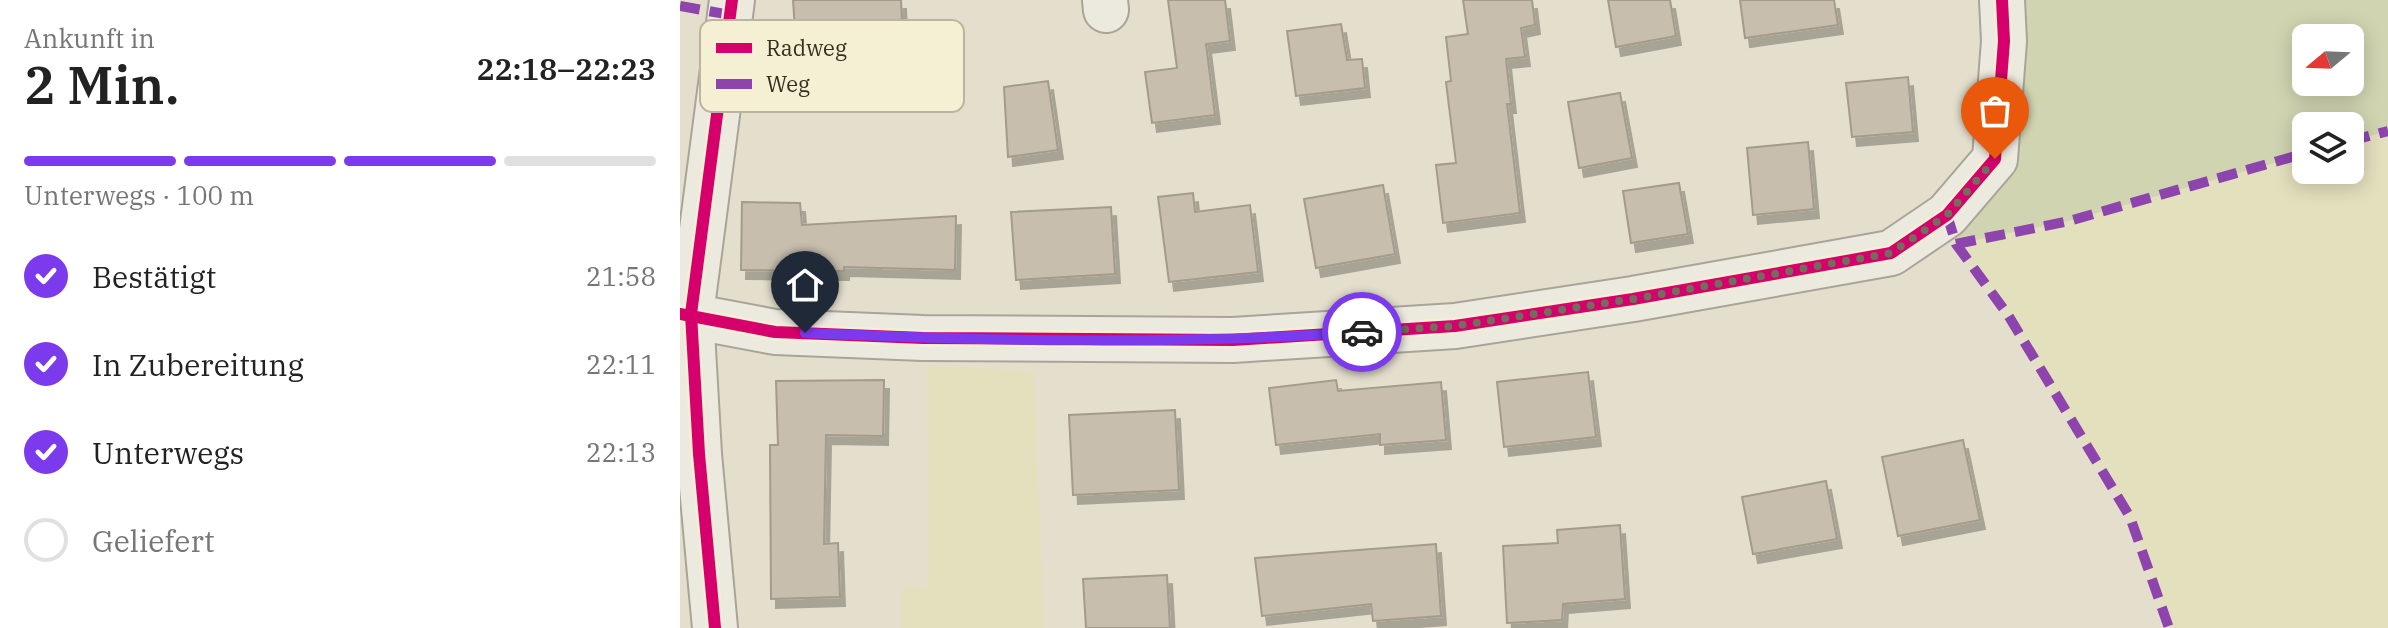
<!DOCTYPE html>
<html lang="de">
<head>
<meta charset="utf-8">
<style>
  :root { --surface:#fff; --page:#f2f2f2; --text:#222; --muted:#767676; --line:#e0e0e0; --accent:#7c3aed }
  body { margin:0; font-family:"IBM Plex Serif",serif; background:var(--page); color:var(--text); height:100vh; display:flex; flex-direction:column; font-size:30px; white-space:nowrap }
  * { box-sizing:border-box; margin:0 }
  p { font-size:26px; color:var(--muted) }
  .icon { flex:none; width:44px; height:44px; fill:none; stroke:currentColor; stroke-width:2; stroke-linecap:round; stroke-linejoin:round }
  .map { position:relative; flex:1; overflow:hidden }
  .drawer { display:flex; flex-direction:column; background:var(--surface); width:680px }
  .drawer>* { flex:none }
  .needle { width:52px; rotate:251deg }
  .controls { position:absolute; left:1612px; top:24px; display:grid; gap:16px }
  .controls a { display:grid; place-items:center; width:72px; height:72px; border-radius:12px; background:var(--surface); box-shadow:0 4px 20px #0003; font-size:40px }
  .pin { position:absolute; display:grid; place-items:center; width:68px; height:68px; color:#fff; margin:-82px -34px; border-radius:50% 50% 50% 0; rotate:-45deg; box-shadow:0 0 8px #0007 }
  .pin .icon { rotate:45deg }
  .courier { position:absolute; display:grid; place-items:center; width:80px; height:80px; margin:-40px; border:6px solid #7c3aed; border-radius:50%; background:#fff; color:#222; box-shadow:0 2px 10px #0007 }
  .overview em { font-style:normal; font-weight:600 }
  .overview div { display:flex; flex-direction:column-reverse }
  .overview { display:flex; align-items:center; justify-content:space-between; height:136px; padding:0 24px }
  h1 { font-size:52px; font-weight:600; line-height:60px }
  .bar { display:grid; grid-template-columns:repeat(4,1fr); gap:12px 8px; align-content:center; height:96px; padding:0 24px }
  .bar i { height:10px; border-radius:6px; background:var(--line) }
  .bar .current { background:var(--accent) }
  .bar p { grid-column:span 4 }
  ol { padding:0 24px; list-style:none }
  li { display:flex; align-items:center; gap:24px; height:88px }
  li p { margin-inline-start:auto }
  li .icon { padding:8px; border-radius:50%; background:var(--accent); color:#fff; stroke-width:4 }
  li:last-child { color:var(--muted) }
  li i { width:44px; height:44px; border:4px solid var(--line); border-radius:50% }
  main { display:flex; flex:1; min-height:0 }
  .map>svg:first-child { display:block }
</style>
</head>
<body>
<main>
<section class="drawer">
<div class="overview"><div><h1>2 Min.</h1><p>Ankunft in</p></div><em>22:18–22:23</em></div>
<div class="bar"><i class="current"></i><i class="current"></i><i class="current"></i><i></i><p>Unterwegs · 100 m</p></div>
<ol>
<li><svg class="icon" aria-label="check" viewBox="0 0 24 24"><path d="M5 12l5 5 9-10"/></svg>Bestätigt<p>21:58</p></li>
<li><svg class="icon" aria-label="check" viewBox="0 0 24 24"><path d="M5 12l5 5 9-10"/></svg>In Zubereitung<p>22:11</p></li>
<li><svg class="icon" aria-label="check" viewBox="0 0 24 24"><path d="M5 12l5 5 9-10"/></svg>Unterwegs<p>22:13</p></li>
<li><i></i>Geliefert</li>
</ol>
</section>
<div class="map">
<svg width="1708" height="628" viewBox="0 0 1708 628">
  <defs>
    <filter id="shadow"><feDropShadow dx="5" dy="9" stdDeviation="0" flood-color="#0004"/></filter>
  </defs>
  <rect width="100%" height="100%" fill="#e4dfcd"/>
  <!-- farmland -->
  <g fill="#e3e0be">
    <path d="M1708 131V628H1489L1450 517 1328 315 1276 244 1389 221 1626 153V170H1670V141Z"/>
    <path d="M247 366 354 371 364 628H222V586L248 587Z"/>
  </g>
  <!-- green -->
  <path fill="#d0d4b0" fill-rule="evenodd" d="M1322 0H1708V131L1670 142V126H1626V154L1389 221 1276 244 1267 215 1315 159ZM1626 38H1670V82H1626Z"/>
  <!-- building -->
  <g fill="#c8beae" stroke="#a49b8c" stroke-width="2" filter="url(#shadow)">
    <path d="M113 0H221L222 21 115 30Z"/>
    <path d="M488 0H545L550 41 526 44 535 115 472 123 465 72 497 68Z"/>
    <path d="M783 0H852L855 25 841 28 845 57 826 59 831 104H827L840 213 763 223 756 165 776 163 766 82 771 81 766 37 788 34Z"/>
    <path d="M928 0H990L996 36 936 47Z"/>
    <path d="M1060 0H1154L1158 25 1065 38Z"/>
    <path d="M661 24 667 60 682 59 685 88 616 96 607 31Z"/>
    <path d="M1228 77 1233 132 1172 137 1166 83Z"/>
    <path d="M368 81 378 150 328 157 324 87Z"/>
    <path d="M940 93 952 158 899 168 888 102Z"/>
    <path d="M1128 142 1134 209 1073 215 1067 148Z"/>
    <path d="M999 183 1008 234 951 243 943 191Z"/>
    <path d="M703 185 715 254 636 268 624 199Z"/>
    <path d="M513 193 515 212 570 205 578 272 489 282 478 197Z"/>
    <path d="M62 202 120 203 122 225 276 216 275 270 164 267V271L61 270Z"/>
    <path d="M431 207 435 274 336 280 331 212Z"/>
    <path d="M908 372 916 437 824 447 817 382Z"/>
    <path d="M204 380 203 436 146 435 144 544 158 543 160 597 91 599 90 445H98L96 381Z"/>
    <path d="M656 380 658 391 761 382 766 440 700 445V434L596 445 589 388Z"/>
    <path d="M495 410 499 490 393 495 389 415Z"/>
    <path d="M1283 440 1300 520 1218 536 1202 457Z"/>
    <path d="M1146 481 1157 539 1073 554 1062 497Z"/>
    <path d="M940 525 945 599 883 604 882 620 827 623 823 546 878 543 877 530Z"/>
    <path d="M756 544 761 616 693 621 691 604 582 616 575 558Z"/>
    <path d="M487 575 490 628H406L403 579Z"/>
  </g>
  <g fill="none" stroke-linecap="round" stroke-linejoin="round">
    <defs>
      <g id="street">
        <path d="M425 0 426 10"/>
        <path d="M0 314 95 332 243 338 553 340 775 326 953 299 1211 253 1267 215 1315 159 1324 41 1322 0"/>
        <path d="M35 628 19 454 11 314 52 0"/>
      </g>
    </defs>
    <!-- street casing -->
    <use href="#street" stroke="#a9a497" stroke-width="48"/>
    <!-- street -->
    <use href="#street" stroke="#ece9df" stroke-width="44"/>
    <!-- quiet -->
    <g stroke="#8e44ad" stroke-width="10" stroke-dasharray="20 10" stroke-linecap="butt">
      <path d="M0 6 51 15"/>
      <path d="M1670 141 1708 131"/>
      <path d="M1267 215 1276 244 1328 315 1450 517 1489 628"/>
      <path d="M1276 244 1389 221 1626 153"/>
    </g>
    <defs>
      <g id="cycleway">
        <path d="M0 314 95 332 243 338 553 340 775 326 953 299 1211 253 1267 215 1315 159 1324 41 1322 0"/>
        <path d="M35 628 19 454 11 314 52 0"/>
      </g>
    </defs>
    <!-- cycleway casing -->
    <use href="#cycleway" stroke="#f5efd4" stroke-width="17"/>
    <!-- cycleway -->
    <use href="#cycleway" stroke="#d6006c" stroke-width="12"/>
  </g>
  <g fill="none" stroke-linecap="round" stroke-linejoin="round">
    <!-- done -->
    <path stroke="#746c5c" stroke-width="8" stroke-dasharray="0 14.4" d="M682 332 775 326 953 299 1211 253 1267 215 1315 159"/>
    <!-- route -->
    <path stroke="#7c3aed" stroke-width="10" d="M125 333C310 341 497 345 682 332"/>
  </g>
  <!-- legend -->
  <rect x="20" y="20" width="264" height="92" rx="12" fill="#f5efd4" stroke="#bcb59e" stroke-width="2"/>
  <rect x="36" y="43" width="36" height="10" fill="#d6006c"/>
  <rect x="36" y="79" width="36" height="10" fill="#8e44ad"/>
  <g font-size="22" fill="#382e1f">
    <text x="86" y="56">Radweg</text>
    <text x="86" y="92">Weg</text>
  </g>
</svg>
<div class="controls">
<a><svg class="needle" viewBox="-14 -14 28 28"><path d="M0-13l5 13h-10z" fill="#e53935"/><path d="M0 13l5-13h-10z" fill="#767676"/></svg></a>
<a><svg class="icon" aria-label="layers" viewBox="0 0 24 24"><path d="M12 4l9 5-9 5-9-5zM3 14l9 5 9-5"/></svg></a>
</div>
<div class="pin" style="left:1315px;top:159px;background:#ea580c"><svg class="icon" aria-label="bag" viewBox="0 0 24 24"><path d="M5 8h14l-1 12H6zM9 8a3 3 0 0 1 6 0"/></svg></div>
<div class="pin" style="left:125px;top:333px;background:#1f2937"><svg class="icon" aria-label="home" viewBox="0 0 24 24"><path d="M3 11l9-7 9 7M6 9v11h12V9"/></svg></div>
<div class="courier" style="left:682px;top:332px"><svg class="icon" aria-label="car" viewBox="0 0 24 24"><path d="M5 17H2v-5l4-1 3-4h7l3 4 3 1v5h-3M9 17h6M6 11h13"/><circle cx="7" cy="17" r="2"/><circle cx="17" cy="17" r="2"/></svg></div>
</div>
</main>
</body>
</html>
